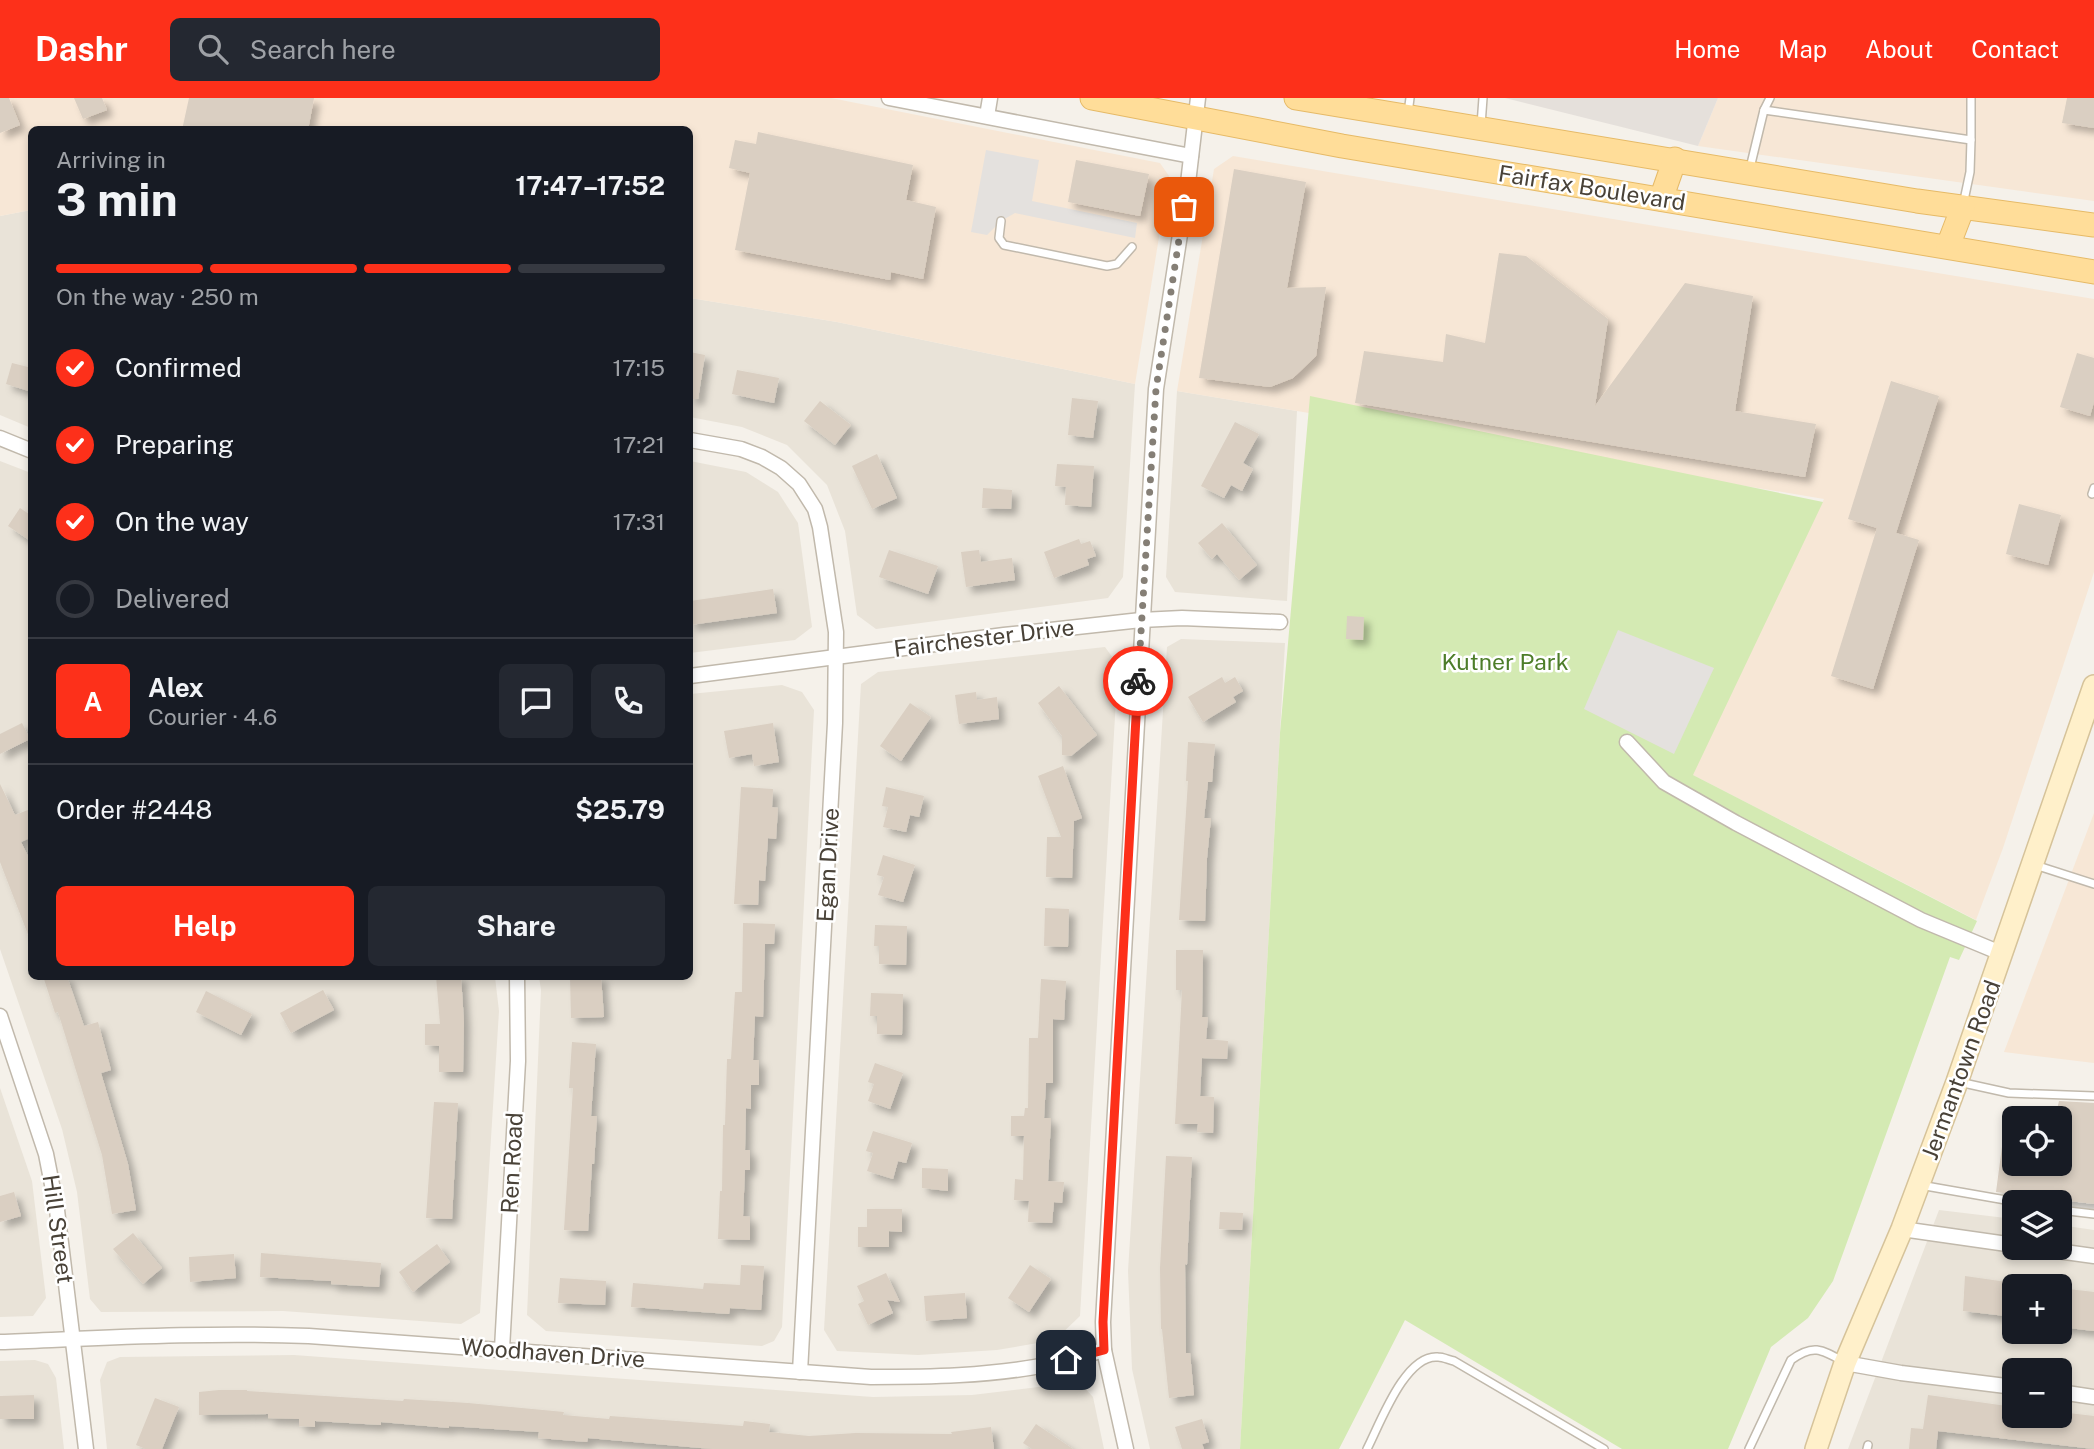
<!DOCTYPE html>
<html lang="en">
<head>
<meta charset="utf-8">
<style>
  :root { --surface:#171b24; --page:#242831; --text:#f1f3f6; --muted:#9ea1a6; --line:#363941; --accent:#fd301a }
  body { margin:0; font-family:"Public Sans",sans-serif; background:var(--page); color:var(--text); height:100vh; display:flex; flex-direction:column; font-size:26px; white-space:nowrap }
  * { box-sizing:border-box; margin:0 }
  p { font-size:23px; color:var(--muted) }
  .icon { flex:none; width:38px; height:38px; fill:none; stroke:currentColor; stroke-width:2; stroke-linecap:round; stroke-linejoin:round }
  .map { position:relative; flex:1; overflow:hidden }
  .drawer { position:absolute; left:28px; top:28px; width:665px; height:854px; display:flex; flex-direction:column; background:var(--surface); border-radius:10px; box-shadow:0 4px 10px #0003 }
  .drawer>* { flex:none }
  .controls { position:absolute; left:2002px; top:1008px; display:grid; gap:14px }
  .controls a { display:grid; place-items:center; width:70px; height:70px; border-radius:10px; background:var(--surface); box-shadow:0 4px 10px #0003; font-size:35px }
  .pin { position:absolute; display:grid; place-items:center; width:60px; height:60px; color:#fff; margin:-30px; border-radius:14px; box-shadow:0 4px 10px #0006 }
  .courier { position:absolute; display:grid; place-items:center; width:70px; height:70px; margin:-35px; border:5px solid #fd301a; border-radius:50%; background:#fff; color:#222; box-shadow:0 2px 9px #0007 }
  .overview em { font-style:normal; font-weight:700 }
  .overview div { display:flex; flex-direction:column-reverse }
  .overview { display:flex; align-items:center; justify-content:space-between; height:119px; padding:0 28px }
  h1 { font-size:46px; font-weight:700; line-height:52px }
  .bar { display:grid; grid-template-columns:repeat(4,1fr); gap:10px 7px; align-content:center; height:84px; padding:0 28px }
  .bar i { height:9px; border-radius:5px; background:var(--line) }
  .bar .on { background:var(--accent) }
  .bar p { grid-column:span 4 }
  .line { display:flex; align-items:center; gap:18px; padding:0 28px; border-top:2px solid var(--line) }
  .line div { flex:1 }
  .round { display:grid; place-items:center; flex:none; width:74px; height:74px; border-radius:10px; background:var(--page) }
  ol { padding:0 28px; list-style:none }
  li { display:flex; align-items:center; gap:21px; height:77px }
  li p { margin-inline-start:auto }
  li .icon { padding:7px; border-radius:50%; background:var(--accent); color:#fff; stroke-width:4 }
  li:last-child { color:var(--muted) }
  li i { width:38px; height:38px; border:4px solid var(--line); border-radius:50% }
  .action { display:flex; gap:14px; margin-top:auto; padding:14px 28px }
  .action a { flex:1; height:80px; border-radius:10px; background:var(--accent); color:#fff; font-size:28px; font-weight:700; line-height:80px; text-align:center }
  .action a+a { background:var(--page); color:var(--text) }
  header { display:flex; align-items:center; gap:42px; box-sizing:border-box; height:98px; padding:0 35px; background:var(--accent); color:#fff }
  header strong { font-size:33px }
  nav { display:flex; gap:38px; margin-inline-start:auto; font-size:24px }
  .search { width:490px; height:63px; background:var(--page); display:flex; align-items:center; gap:18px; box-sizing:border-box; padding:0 24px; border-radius:10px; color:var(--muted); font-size:26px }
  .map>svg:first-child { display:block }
</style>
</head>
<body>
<header>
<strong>Dashr</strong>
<div class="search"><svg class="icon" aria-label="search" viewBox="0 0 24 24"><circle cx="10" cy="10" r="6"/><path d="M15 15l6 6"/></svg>Search here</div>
<nav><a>Home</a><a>Map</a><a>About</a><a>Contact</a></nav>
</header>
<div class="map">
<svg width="2094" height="1351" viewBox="0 0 2094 1351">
  <defs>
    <filter id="shadow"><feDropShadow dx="6" dy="6" stdDeviation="3.5" flood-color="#0004"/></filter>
  </defs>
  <rect width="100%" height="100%" fill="#f5f1ea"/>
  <!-- residential -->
  <g fill="#e9e3d8" fill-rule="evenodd">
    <path d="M31 112V330L0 317V118Z"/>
    <path d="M690 200 837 224 1135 286 1123 479 1108 500 876 531 857 517 845 433 827 387 787 347 742 329 690 319Z"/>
    <path d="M1177 293 1297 313 1287 503 1175 494 1166 479Z"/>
    <path d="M0 363 31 375 32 878 495 879 499 913 480 1215 461 1226 283 1213 101 1214 90 1201 77 1094 62 1031 0 851Z"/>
    <path d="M690 363 746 374 778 394 798 425 812 529 795 542 690 555Z"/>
    <path d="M1181 541 1285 545 1240 1351H1150L1132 1271 1128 1173 1167 549Z"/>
    <path d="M1105 549 1118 567 1080 1218 1055 1242 997 1252 918 1257 837 1253 824 1232 861 586 878 574Z"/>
    <path d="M782 587 802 594 814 612 782 1229 774 1243 762 1248 546 1233 527 1217 541 892 539 879 690 878V596Z"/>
    <path d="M0 990 32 1083 46 1200 33 1218 0 1219Z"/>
    <path d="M1939 1112 2014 1121V1150H2060V1127L2094 1132V1351H1848ZM2014 1188H2060V1234H2014ZM2014 1272H2060V1318H2014Z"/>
    <path d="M294 1257 873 1299 972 1297 1079 1284 1093 1299 1104 1351H107L100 1282 107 1264 120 1259Z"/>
    <path d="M35 1262 48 1266 56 1280 64 1351H0V1263Z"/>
  </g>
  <!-- commercial -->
  <g fill="#f7e7d6">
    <path d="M0 0H831L1160 65 1169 78 1135 286 837 224 690 200V32H32L31 112 0 118Z"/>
    <path d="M1718 0H2094V103L1698 48Z"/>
    <path d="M1233 58 2094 201V474L2003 750 1976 822 1685 673 1824 401 1177 293 1214 71Z"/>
    <path d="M2094 715V965L2004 954 2091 723Z"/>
  </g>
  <!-- industrial -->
  <path fill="#e5e0db" d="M1505 0H1718L1698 48Z"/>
  <!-- green -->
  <path fill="#d4eab3" d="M1310 298 1823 404 1693 677 1977 823 1959 862 1950 859 1833 1183 1808 1220 1771 1249 1728 1351H1622L1405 1222 1339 1351H1240L1280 635Z"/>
  <!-- parking -->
  <g fill="#e4e1de">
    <path d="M986 52 1039 62 1032 103 1137 125 1135 140 1015 115 1001 123 987 137 971 134Z"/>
    <path d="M1618 532 1714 570 1674 656 1584 611Z"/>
  </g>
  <!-- building -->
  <g fill="#dacfc2" filter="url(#shadow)">
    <path d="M0 0H9L20 27 0 35Z"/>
    <path d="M74 0H102L107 12 83 21Z"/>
    <path d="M189 0H314L308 32H182Z"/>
    <path d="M2067 0H2094V30L2062 25Z"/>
    <path d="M758 34 913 67 906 102 936 109 923 181 891 174 890 182 735 152 750 75 729 70 735 42 756 46Z"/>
    <path d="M1076 62 1149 76 1140 118 1068 104Z"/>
    <path d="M1234 71 1306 84 1287 190 1326 189 1316 258 1293 280 1270 289 1199 280Z"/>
    <path d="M1499 155 1526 158 1608 221 1595 308 1685 185 1753 198 1735 313 1816 326 1805 379 1355 305 1364 253 1443 264 1446 236 1485 245Z"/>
    <path d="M690 254 705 257 698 301H690Z"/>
    <path d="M2077 255 2094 260V304L2090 318 2060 309Z"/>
    <path d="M12 265 32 270V294L6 286Z"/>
    <path d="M737 272 779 280 774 305 732 296Z"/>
    <path d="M1891 283 1939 298 1896 435 1919 442 1873 591 1831 578 1877 430 1848 421Z"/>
    <path d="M1072 300 1098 303 1093 340 1068 337Z"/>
    <path d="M820 303 851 327 835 347 804 323Z"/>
    <path d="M1235 324 1259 336 1243 365 1253 371 1242 393 1231 387 1224 400 1201 388Z"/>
    <path d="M877 356 897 400 872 411 852 368Z"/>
    <path d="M1057 366 1094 368 1091 409 1065 407 1066 389 1055 388Z"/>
    <path d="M983 390 1012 392 1011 411 982 410Z"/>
    <path d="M2019 406 2061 417 2048 467 2006 456Z"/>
    <path d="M20 410 32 418V444L8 428Z"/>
    <path d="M1222 425 1257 467 1239 482 1217 456 1212 461 1198 445Z"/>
    <path d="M1079 441 1081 446 1090 443 1096 458 1087 461 1089 467 1054 480 1044 454Z"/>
    <path d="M889 452 938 468 928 496 879 479Z"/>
    <path d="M979 452 981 464 1012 460 1015 482 966 489 961 454Z"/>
    <path d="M773 491 777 515 690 527V503Z"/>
    <path d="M1347 518 1364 519 1363 542 1346 541Z"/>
    <path d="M1222 579 1225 585 1235 579 1243 593 1233 599 1236 604 1203 624 1188 599Z"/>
    <path d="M1059 588 1097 637 1071 658 1062 657V638L1038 605Z"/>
    <path d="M976 594 977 602 997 599 999 621 959 626 955 597Z"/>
    <path d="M910 605 931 619 901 663 880 648Z"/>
    <path d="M22 625 30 641 0 656V636Z"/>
    <path d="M773 625 779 664 754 668 752 656 729 660 724 633Z"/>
    <path d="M1188 644 1215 646 1212 684H1208L1204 720H1211L1207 760 1205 823 1179 822 1188 683H1186Z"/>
    <path d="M1063 668 1082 720 1074 723 1072 780 1046 779 1047 739H1061L1038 678Z"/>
    <path d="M0 686 15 717 28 712 32 720V739L21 744 32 766V839H29L0 764Z"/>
    <path d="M741 689 773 691 772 709 778 710 776 741 768 740 765 783 759 782 758 807 734 806Z"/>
    <path d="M886 689 924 698 919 719 910 717 906 734 883 729 888 709 882 708Z"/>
    <path d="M883 757 915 767 903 804 878 797 884 779 877 777Z"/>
    <path d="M1045 810 1069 811 1068 849 1044 848Z"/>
    <path d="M743 825 775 826 774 846H765L763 919 755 918 753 962H759V987H751V1011L746 1010 745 1052H750V1072H745L743 1118 750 1119V1142L718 1141 720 1093H722L723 1027H725L727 961H731L735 894H742Z"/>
    <path d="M875 827 907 828 906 867 879 866V848H874Z"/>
    <path d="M1176 852H1203L1202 919H1208L1206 941 1228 943 1227 961 1202 960 1200 998 1214 999 1213 1035 1197 1034 1198 1026H1175L1182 892H1176Z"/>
    <path d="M43 878H67L84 928 98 924 111 972 101 975 128 1066 136 1112 112 1116 102 1057 58 914 55 915Z"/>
    <path d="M436 878H461L464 924 463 974H439V948L425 947V926H440Z"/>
    <path d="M570 878H601L604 919 571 920Z"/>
    <path d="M1041 881 1066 883 1064 922 1053 921V985H1046L1044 1020H1051L1048 1083 1064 1084 1062 1105 1054 1104 1052 1125 1028 1124 1029 1103 1014 1102 1015 1081 1023 1082 1024 1038H1011V1018H1024L1025 1010H1028L1029 940H1038Z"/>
    <path d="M323 892 334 912 291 935 280 915Z"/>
    <path d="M206 893 252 916 241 937 196 914Z"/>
    <path d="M871 895 903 896 902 937 877 936V918H870Z"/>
    <path d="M572 944 596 946 591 1018H597L594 1066H592L588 1133 564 1132 573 990H569Z"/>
    <path d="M875 965 903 975 890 1011 868 1003 874 986 868 984Z"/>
    <path d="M2059 1003 2094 1005V1106L1996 1094 2005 1026 2014 1027V1066H2060V1020H2055Z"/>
    <path d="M434 1004 458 1005 452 1121 426 1120Z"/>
    <path d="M873 1033 912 1045 906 1065 898 1063 893 1081 867 1073 873 1055 866 1053Z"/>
    <path d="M1166 1058 1192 1059 1187 1167 1185 1166 1186 1255H1190L1194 1297 1169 1300 1162 1231H1161L1160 1170Z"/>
    <path d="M922 1070 948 1071V1093L922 1090Z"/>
    <path d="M14 1094 21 1118 0 1124V1098Z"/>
    <path d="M867 1111H902V1134L889 1133V1149H858V1129H867Z"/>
    <path d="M1220 1114 1243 1115 1242 1132 1219 1131Z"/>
    <path d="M133 1135 162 1170 143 1186 113 1151Z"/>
    <path d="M437 1146 450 1164 413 1194 399 1174Z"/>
    <path d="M261 1155 381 1165 379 1189 331 1186V1183L260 1179Z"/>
    <path d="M234 1156 236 1180 190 1184 189 1159Z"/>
    <path d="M741 1167 764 1168 761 1212 730 1210 729 1216 631 1209 633 1185 703 1191 704 1185 740 1187Z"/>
    <path d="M1030 1167 1051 1181 1029 1214 1008 1200Z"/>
    <path d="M886 1175 900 1204 887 1202 893 1215 868 1227 858 1206 864 1203 857 1188Z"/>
    <path d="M1965 1178 2014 1185V1219L1963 1213Z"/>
    <path d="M560 1180 606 1183 605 1207 558 1205Z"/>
    <path d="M2060 1190 2094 1194V1233L2060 1229Z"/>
    <path d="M965 1195 967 1220 926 1223 924 1198Z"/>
    <path d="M219 1292H247V1293L403 1303 404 1301 468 1305 564 1314 563 1317 609 1321 610 1318 743 1328 744 1323 770 1326 769 1334 809 1338 856 1335 952 1336 951 1334 991 1329 994 1351H712L588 1340 587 1344 538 1340 539 1334 449 1328V1330L381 1324V1327L315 1323V1329L299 1328V1321L268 1320V1316L199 1317V1294Z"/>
    <path d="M34 1297V1321H0V1298Z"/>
    <path d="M1928 1297 2014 1309V1318H2060V1314L2094 1318V1351L1938 1333 1936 1351H1909L1911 1330 1923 1331Z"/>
    <path d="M155 1300 179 1309 162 1351H146L136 1347Z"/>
    <path d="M1202 1321 1209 1344 1202 1346 1204 1351H1182L1175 1329Z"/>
    <path d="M1036 1326 1073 1351H1032L1023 1345Z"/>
  </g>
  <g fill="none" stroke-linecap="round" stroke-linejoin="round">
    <defs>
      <g id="service">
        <path d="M1764 12 1770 0"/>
        <path d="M1408 15 1410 0"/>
        <path d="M1481 27 1483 0"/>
        <path d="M1750 70 1764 12 1971 42V0"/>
        <path d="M1963 107 1970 74 1971 42"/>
        <path d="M1001 123 999 140 1004 147 1107 168 1117 166 1132 149"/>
        <path d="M2092 396 2094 390"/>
        <path d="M2035 767 2094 786"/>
        <path d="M1959 984 2009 995 2094 998"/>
        <path d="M1920 1087 2017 1104"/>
        <path d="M2060 1112 2094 1116"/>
        <path d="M1367 1351C1380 1326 1405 1256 1438 1259 1443 1259 1449 1262 1454 1263L1604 1351"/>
        <path d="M1749 1351 1791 1262C1813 1246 1821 1251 1844 1264"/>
        <path d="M1867 1351 1868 1347"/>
      </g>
      <g id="minor">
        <path d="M889 0 1191 58"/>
        <path d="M987 18 990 0"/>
        <path d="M0 340 32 353"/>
        <path d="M690 342 741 351 762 359 781 370 799 386 815 411 820 429 836 534 835 625 800 1274"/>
        <path d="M690 578 1004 537 1141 522 1182 520 1280 524"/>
        <path d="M1627 644 1664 684 1736 725 1921 822 2003 856"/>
        <path d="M0 918 46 1056 57 1112 86 1351"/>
        <path d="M1902 1131 2014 1147"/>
        <path d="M2036 1150 2094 1158"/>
        <path d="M0 1244C103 1240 206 1234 309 1238L871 1279C930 1279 988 1278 1046 1267 1065 1263 1085 1257 1104 1252"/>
        <path d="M502 1251 518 963 517 878"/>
        <path d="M1845 1265 1901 1275 2014 1289"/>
        <path d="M2060 1294 2094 1299"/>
        <path d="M1126 1351 1104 1252 1103 1224 1156 291 1188 85 1198 0"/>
      </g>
      <path id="secondary" d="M1816 1351 1845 1265 1902 1131 1957 984 2094 588"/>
      <g id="primary">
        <path d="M1092 0 1342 48 2094 174"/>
        <path d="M1296 0 1917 103 2094 127"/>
        <path d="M1661 101 1675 61"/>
        <path d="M1948 148 1963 109"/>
      </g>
    </defs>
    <!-- service casing -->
    <use href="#service" stroke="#c1b9ac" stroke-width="10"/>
    <!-- minor casing -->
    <use href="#minor" stroke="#c1b9ac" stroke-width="17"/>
    <!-- secondary casing -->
    <use href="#secondary" stroke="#d6c39a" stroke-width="24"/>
    <!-- primary casing -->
    <use href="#primary" stroke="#e6ba67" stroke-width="25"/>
    <!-- service -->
    <use href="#service" stroke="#fff" stroke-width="7"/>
    <!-- minor -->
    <use href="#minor" stroke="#fff" stroke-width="14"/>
    <!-- secondary -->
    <use href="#secondary" stroke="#fff0ca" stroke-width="21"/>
    <!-- primary -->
    <use href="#primary" stroke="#fd9" stroke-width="23"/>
  </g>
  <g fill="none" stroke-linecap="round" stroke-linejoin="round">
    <!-- done -->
    <path stroke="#857f76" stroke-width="7" stroke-dasharray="0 12.6" d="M1138 583 1156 291 1184 109"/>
    <!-- route -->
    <path stroke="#fd301a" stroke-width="9" d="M1066 1262 1104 1252 1103 1224 1138 583"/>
  </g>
  <g text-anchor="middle" stroke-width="5" stroke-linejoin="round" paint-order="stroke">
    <!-- street labels -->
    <g font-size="23" fill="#494238" stroke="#fff">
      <text transform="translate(1592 90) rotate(9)" y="8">Fairfax Boulevard</text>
      <text transform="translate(984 540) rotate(-7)" y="8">Fairchester Drive</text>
      <text transform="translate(828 767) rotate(-87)" y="8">Egan Drive</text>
      <text transform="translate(1961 972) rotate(-70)" y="8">Jermantown Road</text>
      <text transform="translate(512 1065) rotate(-87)" y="8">Ren Road</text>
      <text transform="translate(58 1131) rotate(82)" y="8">Hill Street</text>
      <text transform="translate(553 1255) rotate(4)" y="8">Woodhaven Drive</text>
    </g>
    <!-- park labels -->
    <g font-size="23" fill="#4d7d29" stroke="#fff">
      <text x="1505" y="572">Kutner Park</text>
    </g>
  </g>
</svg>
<div class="controls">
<a><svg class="icon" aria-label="locate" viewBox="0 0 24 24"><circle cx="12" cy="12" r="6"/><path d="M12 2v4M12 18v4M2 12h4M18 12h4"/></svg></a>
<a><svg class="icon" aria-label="layers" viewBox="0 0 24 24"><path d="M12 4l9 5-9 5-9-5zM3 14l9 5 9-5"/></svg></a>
<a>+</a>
<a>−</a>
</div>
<div class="pin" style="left:1184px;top:109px;background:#ea580c"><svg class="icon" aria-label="bag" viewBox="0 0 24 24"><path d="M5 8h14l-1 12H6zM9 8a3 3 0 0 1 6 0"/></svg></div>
<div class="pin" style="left:1066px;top:1262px;background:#1f2937"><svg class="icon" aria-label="home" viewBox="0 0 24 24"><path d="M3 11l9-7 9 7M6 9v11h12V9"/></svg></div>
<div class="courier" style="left:1138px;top:583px"><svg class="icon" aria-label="bike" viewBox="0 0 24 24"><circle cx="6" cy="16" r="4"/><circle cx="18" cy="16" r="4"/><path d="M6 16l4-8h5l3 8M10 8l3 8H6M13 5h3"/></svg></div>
<section class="drawer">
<div class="overview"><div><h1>3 min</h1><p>Arriving in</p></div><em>17:47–17:52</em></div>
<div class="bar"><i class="on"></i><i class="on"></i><i class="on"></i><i></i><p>On the way · 250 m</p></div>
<ol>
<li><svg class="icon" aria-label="check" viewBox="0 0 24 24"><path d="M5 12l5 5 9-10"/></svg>Confirmed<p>17:15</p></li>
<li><svg class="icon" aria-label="check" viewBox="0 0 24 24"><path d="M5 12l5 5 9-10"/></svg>Preparing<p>17:21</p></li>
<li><svg class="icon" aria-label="check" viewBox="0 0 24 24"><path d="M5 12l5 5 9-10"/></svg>On the way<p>17:31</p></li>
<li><i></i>Delivered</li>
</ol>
<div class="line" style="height:126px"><b class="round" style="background:var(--accent);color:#fff">A</b><div><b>Alex</b><p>Courier · 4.6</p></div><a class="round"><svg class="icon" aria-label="chat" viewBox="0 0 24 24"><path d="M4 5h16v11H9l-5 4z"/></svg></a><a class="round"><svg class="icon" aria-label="phone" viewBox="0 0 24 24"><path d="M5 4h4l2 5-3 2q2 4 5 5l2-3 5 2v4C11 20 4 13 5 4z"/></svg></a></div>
<div class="line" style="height:91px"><div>Order #2448</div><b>$25.79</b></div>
<div class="action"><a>Help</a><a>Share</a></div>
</section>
</div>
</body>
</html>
